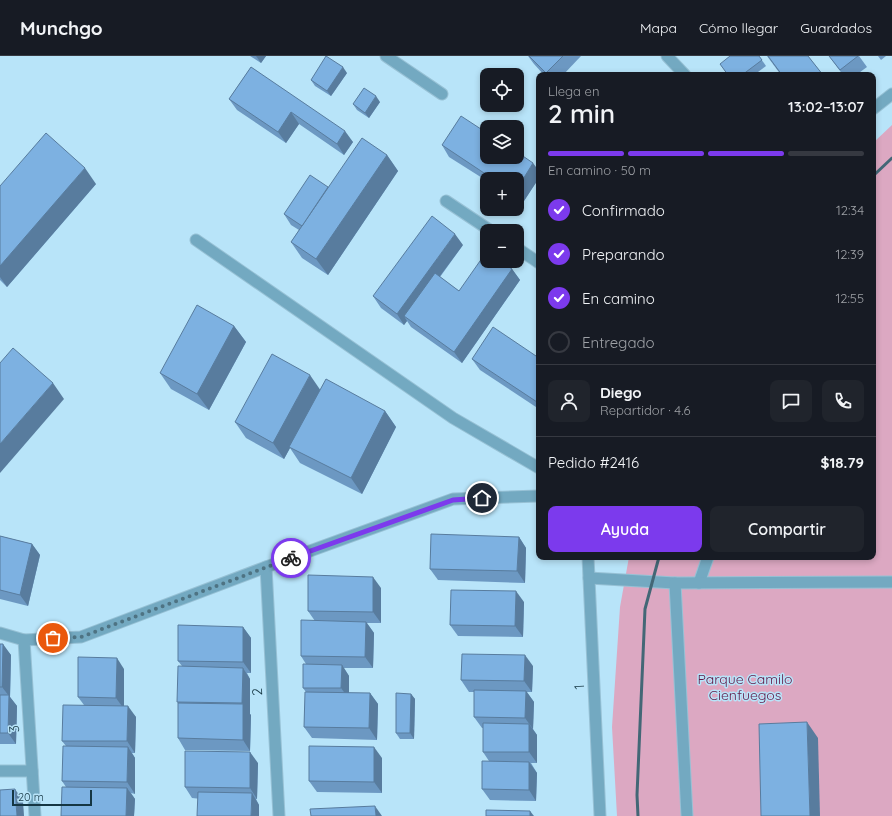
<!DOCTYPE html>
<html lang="es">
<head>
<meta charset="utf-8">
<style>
  :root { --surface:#171b24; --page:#20242c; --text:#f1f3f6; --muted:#9ea1a6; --line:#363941; --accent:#7c3aed }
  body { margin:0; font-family:Quicksand,sans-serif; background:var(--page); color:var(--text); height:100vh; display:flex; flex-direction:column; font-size:15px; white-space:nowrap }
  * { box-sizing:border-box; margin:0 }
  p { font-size:13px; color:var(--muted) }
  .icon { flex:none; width:22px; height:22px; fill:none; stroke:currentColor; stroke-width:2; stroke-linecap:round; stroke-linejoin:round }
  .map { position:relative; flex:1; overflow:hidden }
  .details { position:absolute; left:536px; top:16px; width:340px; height:488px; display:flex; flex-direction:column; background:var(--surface); border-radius:8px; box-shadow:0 2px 6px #0003 }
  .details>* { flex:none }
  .buttons { position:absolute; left:480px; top:12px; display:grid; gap:8px }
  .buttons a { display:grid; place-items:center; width:44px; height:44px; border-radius:8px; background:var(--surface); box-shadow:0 2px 6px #0003; font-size:20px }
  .scale { position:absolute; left:12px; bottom:10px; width:80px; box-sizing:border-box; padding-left:4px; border:2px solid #153643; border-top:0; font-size:11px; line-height:14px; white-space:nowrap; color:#153643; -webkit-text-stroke:3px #b8e4f9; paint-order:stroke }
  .pin { position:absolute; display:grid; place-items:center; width:34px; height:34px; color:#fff; margin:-17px; border:2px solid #fff; border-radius:50%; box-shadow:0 1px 4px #0007 }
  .courier { position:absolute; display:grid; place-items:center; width:40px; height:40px; margin:-20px; border:3px solid #7c3aed; border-radius:50%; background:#fff; color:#222; box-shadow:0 1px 5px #0007 }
  .head em { font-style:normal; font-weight:600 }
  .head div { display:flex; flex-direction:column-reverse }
  .head { display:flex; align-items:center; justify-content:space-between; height:68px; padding:0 12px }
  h1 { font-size:26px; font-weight:600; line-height:30px }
  .bar { display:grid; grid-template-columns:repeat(4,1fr); gap:6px 4px; align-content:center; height:48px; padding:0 12px }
  .bar i { height:5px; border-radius:3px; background:var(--line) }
  .bar .on { background:var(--accent) }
  .bar p { grid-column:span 4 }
  .line { display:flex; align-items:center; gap:10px; padding:0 12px; border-top:1px solid var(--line) }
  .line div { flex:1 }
  .round { display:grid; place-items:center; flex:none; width:42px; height:42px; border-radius:8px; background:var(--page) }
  ol { padding:0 12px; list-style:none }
  li { display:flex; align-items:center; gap:12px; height:44px }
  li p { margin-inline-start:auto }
  li .icon { padding:4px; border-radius:50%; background:var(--accent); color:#fff; stroke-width:4 }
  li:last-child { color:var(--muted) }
  li i { width:22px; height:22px; border:2px solid var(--line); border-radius:50% }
  .action { display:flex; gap:8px; margin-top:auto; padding:8px 12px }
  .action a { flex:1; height:46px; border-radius:8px; background:var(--accent); color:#fff; font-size:16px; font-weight:600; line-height:46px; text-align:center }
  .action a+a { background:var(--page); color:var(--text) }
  header { display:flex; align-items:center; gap:24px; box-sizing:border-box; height:56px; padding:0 20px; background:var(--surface); border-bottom:1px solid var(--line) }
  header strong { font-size:19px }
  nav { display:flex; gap:22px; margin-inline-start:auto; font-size:14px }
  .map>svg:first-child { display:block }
</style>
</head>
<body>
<header>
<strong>Munchgo</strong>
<nav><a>Mapa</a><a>Cómo llegar</a><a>Guardados</a></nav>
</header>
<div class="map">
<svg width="892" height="760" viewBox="0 0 892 760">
  <rect width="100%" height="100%" fill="#b8e4f9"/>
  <!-- green -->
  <path fill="#dca8c2" d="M892 69V760H617L612 671 620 551 629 501H873V87Z"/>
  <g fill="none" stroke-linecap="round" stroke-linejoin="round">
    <defs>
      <g id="service">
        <path d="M446 145 491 175"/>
        <path d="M517 192 539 207"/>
        <path d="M589 522 675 527"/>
        <path d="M699 527 708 501"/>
        <path d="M687 760 675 527 892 526"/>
      </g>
      <g id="minor">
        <path d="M386 0 442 38"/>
        <path d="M196 184 453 362 539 412"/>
        <path d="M266 511 279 760"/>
        <path d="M0 577 24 584 81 581 266 511 453 443 539 440"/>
        <path d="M24 584 35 760"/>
        <path d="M0 715H32"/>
      </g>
      <g id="tertiary">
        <path d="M667 0 685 19"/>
        <path d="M873 53 892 38"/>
        <path d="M588 501 600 760"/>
      </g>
    </defs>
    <!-- service casing -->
    <use href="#service" stroke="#97c1d5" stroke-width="13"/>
    <!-- minor casing -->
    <use href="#minor" stroke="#97c1d5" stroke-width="13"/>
    <!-- tertiary casing -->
    <use href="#tertiary" stroke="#97c1d5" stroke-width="13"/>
    <!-- service -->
    <use href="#service" stroke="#73a9c1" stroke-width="11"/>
    <!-- minor -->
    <use href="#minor" stroke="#73a9c1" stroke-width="11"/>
    <!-- tertiary -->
    <use href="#tertiary" stroke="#73a9c1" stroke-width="11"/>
    <!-- rail -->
    <g stroke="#436776" stroke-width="3">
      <path d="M873 120 892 102"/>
      <path d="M638 760 637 739 645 553 659 501"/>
    </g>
  </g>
  <!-- wall -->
  <g fill="#6c98c2">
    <path d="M250 0H266L261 7Z"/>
    <path d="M528 0H581L563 19H544L534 8Z"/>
    <path d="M759 0 766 10 754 19H728L720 8Z"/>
    <path d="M767 0H808L823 19H781Z"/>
    <path d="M829 0H859L867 11 856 19H843Z"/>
    <path d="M878 0H886L881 4Z"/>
    <path d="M251 11 353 86 344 99 299 68 286 87 237 54 229 43Z"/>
    <path d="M347 17 331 40 315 30 311 24Z"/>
    <path d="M380 46 369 62 357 54 353 48Z"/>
    <path d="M442 89 539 115V122L522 148 517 144V123H487V125L449 101Z"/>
    <path d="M387 99 398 115 328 219 302 202 291 186 299 174 291 169 284 158 328 131Z"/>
    <path d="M96 128 7 231 0 224V130Z"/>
    <path d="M463 189 440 221 459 235 512 213 520 224 462 307 411 271 407 265 404 269 381 252 373 240Z"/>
    <path d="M234 270 246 286 209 354 171 333 160 317Z"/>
    <path d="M539 302V353L480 314 472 303Z"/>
    <path d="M320 334 385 355 396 371 362 438 300 407 290 392 284 403 246 382 235 366Z"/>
    <path d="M0 480 32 488 40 499 28 550 0 543Z"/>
    <path d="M519 481 526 492 525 527 438 524 430 513Z"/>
    <path d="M381 532V567H367L374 577 373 612H344L349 620V637H370L378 648 377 684 312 682 304 671 306 636 303 632 306 608 301 600 315 565 308 555Z"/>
    <path d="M524 546 523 581 458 580 450 569Z"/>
    <path d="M243 571 251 582V617H247L250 623V658L251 659 250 695 185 694 178 682V647L177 646 182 610 178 605Z"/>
    <path d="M0 588 11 599 10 641 17 650 16 688H0Z"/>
    <path d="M533 610 532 636H527L534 646 533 673 537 679V707H531L537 717 536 745 490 744 482 733 489 705 483 696V672H482L474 661V636H469L461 624Z"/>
    <path d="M124 613V650L136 661 135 697H132L135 702V738L131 737 135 743 134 760H61L66 731 62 725 66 690 62 685 84 649 78 641Z"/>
    <path d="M411 638 415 643 414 683H400L396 677Z"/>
    <path d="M382 702V737L317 736 309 725Z"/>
    <path d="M258 707 257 743H256L259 749 192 742 185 731Z"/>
  </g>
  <!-- shaded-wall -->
  <g fill="#587c9e">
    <path d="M256 0H266L261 7Z"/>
    <path d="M343 11 347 17 331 40 327 35Z"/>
    <path d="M376 40 380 46 369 62 365 57Z"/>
    <path d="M291 56 299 68 286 87 278 76Z"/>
    <path d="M345 75 353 86 344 99 337 88Z"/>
    <path d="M387 99 398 115 328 219 316 203Z"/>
    <path d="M533 107 539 115V122L522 148 517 140V133Z"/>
    <path d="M85 112 96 128 7 231 0 221V210Z"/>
    <path d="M455 178 463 189 408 263 404 260 407 265 404 269 397 258Z"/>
    <path d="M512 213 520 224 462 307 454 296Z"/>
    <path d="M234 270 246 286 209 354 197 338Z"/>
    <path d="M310 319 321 335 284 403 273 387Z"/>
    <path d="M53 327 64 343 0 417V388Z"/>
    <path d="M385 355 396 371 362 438 351 422Z"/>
    <path d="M519 481 526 492 525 527 517 515Z"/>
    <path d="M32 488 40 499 28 550 20 539Z"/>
    <path d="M373 521 381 532V567L373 556Z"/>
    <path d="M516 535 524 546 523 581 515 570Z"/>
    <path d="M366 566 374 577 373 612 365 601Z"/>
    <path d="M243 571 251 582V617L243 606Z"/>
    <path d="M3 588 11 599 10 641 17 650 16 688 8 677 9 640 2 631Z"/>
    <path d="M525 599 533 610 532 636 524 625Z"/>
    <path d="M117 602 124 613V653L116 642Z"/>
    <path d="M342 609 349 620V643L341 632Z"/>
    <path d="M243 612 250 623V658L251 659 250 695 243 684V649L242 647Z"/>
    <path d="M526 635 534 646 533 673 525 662Z"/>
    <path d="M370 637 378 648 377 684 369 672Z"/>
    <path d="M411 638 415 643 414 683 410 677Z"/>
    <path d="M128 650 136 661 135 697 127 685Z"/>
    <path d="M807 666 818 682 820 760H810Z"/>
    <path d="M529 668 537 679V707L529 696Z"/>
    <path d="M128 691 135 702V738L127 726Z"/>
    <path d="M374 691 382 702V737L374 726Z"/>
    <path d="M250 696 258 707 257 743 250 732Z"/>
    <path d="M529 706 537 717 536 745 529 734Z"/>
    <path d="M127 732 135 743 134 760H126Z"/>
    <path d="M15 733 23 745 24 760H17Z"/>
    <path d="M252 737 259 749V760H251Z"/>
    <path d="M375 750 382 760H376Z"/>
    <path d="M530 755 534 760H530Z"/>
  </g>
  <!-- building -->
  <g fill="#7db1e1" stroke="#587c9e">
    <path d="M326 0 343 11 327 35 311 24Z"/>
    <path d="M529 0H563L546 17Z"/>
    <path d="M730 0H759L762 4 742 19H728L720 8Z"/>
    <path d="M768 0H808L823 19H782Z"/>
    <path d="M829 0H858L840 14Z"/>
    <path d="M251 11 345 75 337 88 291 56 278 76 229 43Z"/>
    <path d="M364 32 376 40 365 57 353 48Z"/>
    <path d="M461 60 487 77V101H517V96L533 107 517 133V123H493L442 89Z"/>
    <path d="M46 77 85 112 0 210V130Z"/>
    <path d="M362 82 387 99 316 203 291 186Z"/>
    <path d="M310 119 328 131 302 170 284 158Z"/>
    <path d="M432 160 455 178 397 258 373 240Z"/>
    <path d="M487 195V205H501L512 213 454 296 404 260 435 217 459 235Z"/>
    <path d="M197 249 234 270 197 338 160 317Z"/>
    <path d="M493 271 539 302V343L537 346 472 303Z"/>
    <path d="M13 292 53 327 0 388V307Z"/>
    <path d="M272 298 310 319 273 387 235 366Z"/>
    <path d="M326 323 385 355 351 422 289 391Z"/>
    <path d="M431 478 519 481 517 515 430 513Z"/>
    <path d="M0 480 32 488 20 539 0 534Z"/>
    <path d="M308 519 373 521V556L308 555Z"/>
    <path d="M451 534 516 535 515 570 450 569Z"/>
    <path d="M301 564 366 566 365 601 301 600Z"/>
    <path d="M178 569 243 571V606L178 605Z"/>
    <path d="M0 588H3L2 631H0Z"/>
    <path d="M462 598 525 599 524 625 461 624Z"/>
    <path d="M78 601 117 602 116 642 78 641Z"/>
    <path d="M303 608 342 609 341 632H303Z"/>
    <path d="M178 610 243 612 242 647 177 646Z"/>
    <path d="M474 634 526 635 525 662 474 661Z"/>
    <path d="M305 636 370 637 369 672 304 671Z"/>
    <path d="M396 637 411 638 410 677H396Z"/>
    <path d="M0 639H9L8 677H0Z"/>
    <path d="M178 647 243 648V684L178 682Z"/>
    <path d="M63 649 128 650 127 685H62Z"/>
    <path d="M807 666 810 760H761L759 668Z"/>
    <path d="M483 667 529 668V696H483Z"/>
    <path d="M63 690 128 691 127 726 62 725Z"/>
    <path d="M309 690 374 691V726L309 725Z"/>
    <path d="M185 695 250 696V732L185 731Z"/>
    <path d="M482 705 529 706V734L482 733Z"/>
    <path d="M62 731 127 732 126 760H61Z"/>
    <path d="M15 733 17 760H0V734Z"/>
    <path d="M198 736 252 737 251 760H197Z"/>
    <path d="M375 750 376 760H311L310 753Z"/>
    <path d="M486 754 530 755V760H486Z"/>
  </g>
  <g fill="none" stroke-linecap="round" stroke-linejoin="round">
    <!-- done -->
    <path stroke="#4e7383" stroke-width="4" stroke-dasharray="0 7.2" d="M53 582 81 581 291 502"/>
    <!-- route -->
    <path stroke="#7c3aed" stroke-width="5" d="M291 502 453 444 482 442"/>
  </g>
  <g text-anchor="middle" stroke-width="3" stroke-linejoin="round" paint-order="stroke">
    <!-- park labels -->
    <g font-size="14" fill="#611644" stroke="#b8e4f9">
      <text x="745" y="628">Parque Camilo<tspan x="745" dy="16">Cienfuegos</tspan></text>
    </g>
    <!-- street labels -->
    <g font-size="14" fill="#153643" stroke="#b8e4f9">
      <text transform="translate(579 631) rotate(-93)" y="5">1</text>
      <text transform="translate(257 636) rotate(-93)" y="5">2</text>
      <text transform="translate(14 673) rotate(-94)" y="5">3</text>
    </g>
  </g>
</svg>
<div class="buttons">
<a><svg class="icon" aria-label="locate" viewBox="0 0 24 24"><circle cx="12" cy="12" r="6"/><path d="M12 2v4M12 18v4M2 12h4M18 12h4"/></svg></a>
<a><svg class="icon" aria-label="layers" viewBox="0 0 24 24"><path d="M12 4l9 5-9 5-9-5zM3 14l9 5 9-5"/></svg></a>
<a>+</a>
<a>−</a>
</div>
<div class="scale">20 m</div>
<div class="pin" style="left:53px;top:582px;background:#ea580c"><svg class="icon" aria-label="bag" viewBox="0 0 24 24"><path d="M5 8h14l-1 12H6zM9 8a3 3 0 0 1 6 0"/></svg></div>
<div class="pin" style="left:482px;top:442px;background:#1f2937"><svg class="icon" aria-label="home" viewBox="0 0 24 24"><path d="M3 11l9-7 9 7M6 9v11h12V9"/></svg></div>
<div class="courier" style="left:291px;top:502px"><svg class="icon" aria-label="bike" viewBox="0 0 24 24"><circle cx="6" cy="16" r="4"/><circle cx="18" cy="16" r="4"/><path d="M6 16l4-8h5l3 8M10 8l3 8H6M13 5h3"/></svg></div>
<section class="details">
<div class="head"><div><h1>2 min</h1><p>Llega en</p></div><em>13:02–13:07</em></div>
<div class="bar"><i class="on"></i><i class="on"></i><i class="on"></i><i></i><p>En camino · 50 m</p></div>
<ol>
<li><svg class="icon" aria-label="check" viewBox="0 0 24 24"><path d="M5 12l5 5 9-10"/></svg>Confirmado<p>12:34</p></li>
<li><svg class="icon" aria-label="check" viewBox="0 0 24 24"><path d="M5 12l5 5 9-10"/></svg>Preparando<p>12:39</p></li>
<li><svg class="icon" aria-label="check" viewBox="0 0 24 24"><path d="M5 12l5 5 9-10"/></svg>En camino<p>12:55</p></li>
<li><i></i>Entregado</li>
</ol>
<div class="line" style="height:72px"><a class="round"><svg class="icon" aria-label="person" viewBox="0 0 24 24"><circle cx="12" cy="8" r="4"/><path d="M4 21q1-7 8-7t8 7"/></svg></a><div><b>Diego</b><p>Repartidor · 4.6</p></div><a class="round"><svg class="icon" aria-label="chat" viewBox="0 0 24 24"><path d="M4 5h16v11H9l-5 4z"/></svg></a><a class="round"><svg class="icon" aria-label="phone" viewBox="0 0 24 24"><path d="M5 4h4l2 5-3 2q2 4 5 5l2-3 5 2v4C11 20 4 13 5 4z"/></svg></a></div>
<div class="line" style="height:52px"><div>Pedido #2416</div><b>$18.79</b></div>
<div class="action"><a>Ayuda</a><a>Compartir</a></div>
</section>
</div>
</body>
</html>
